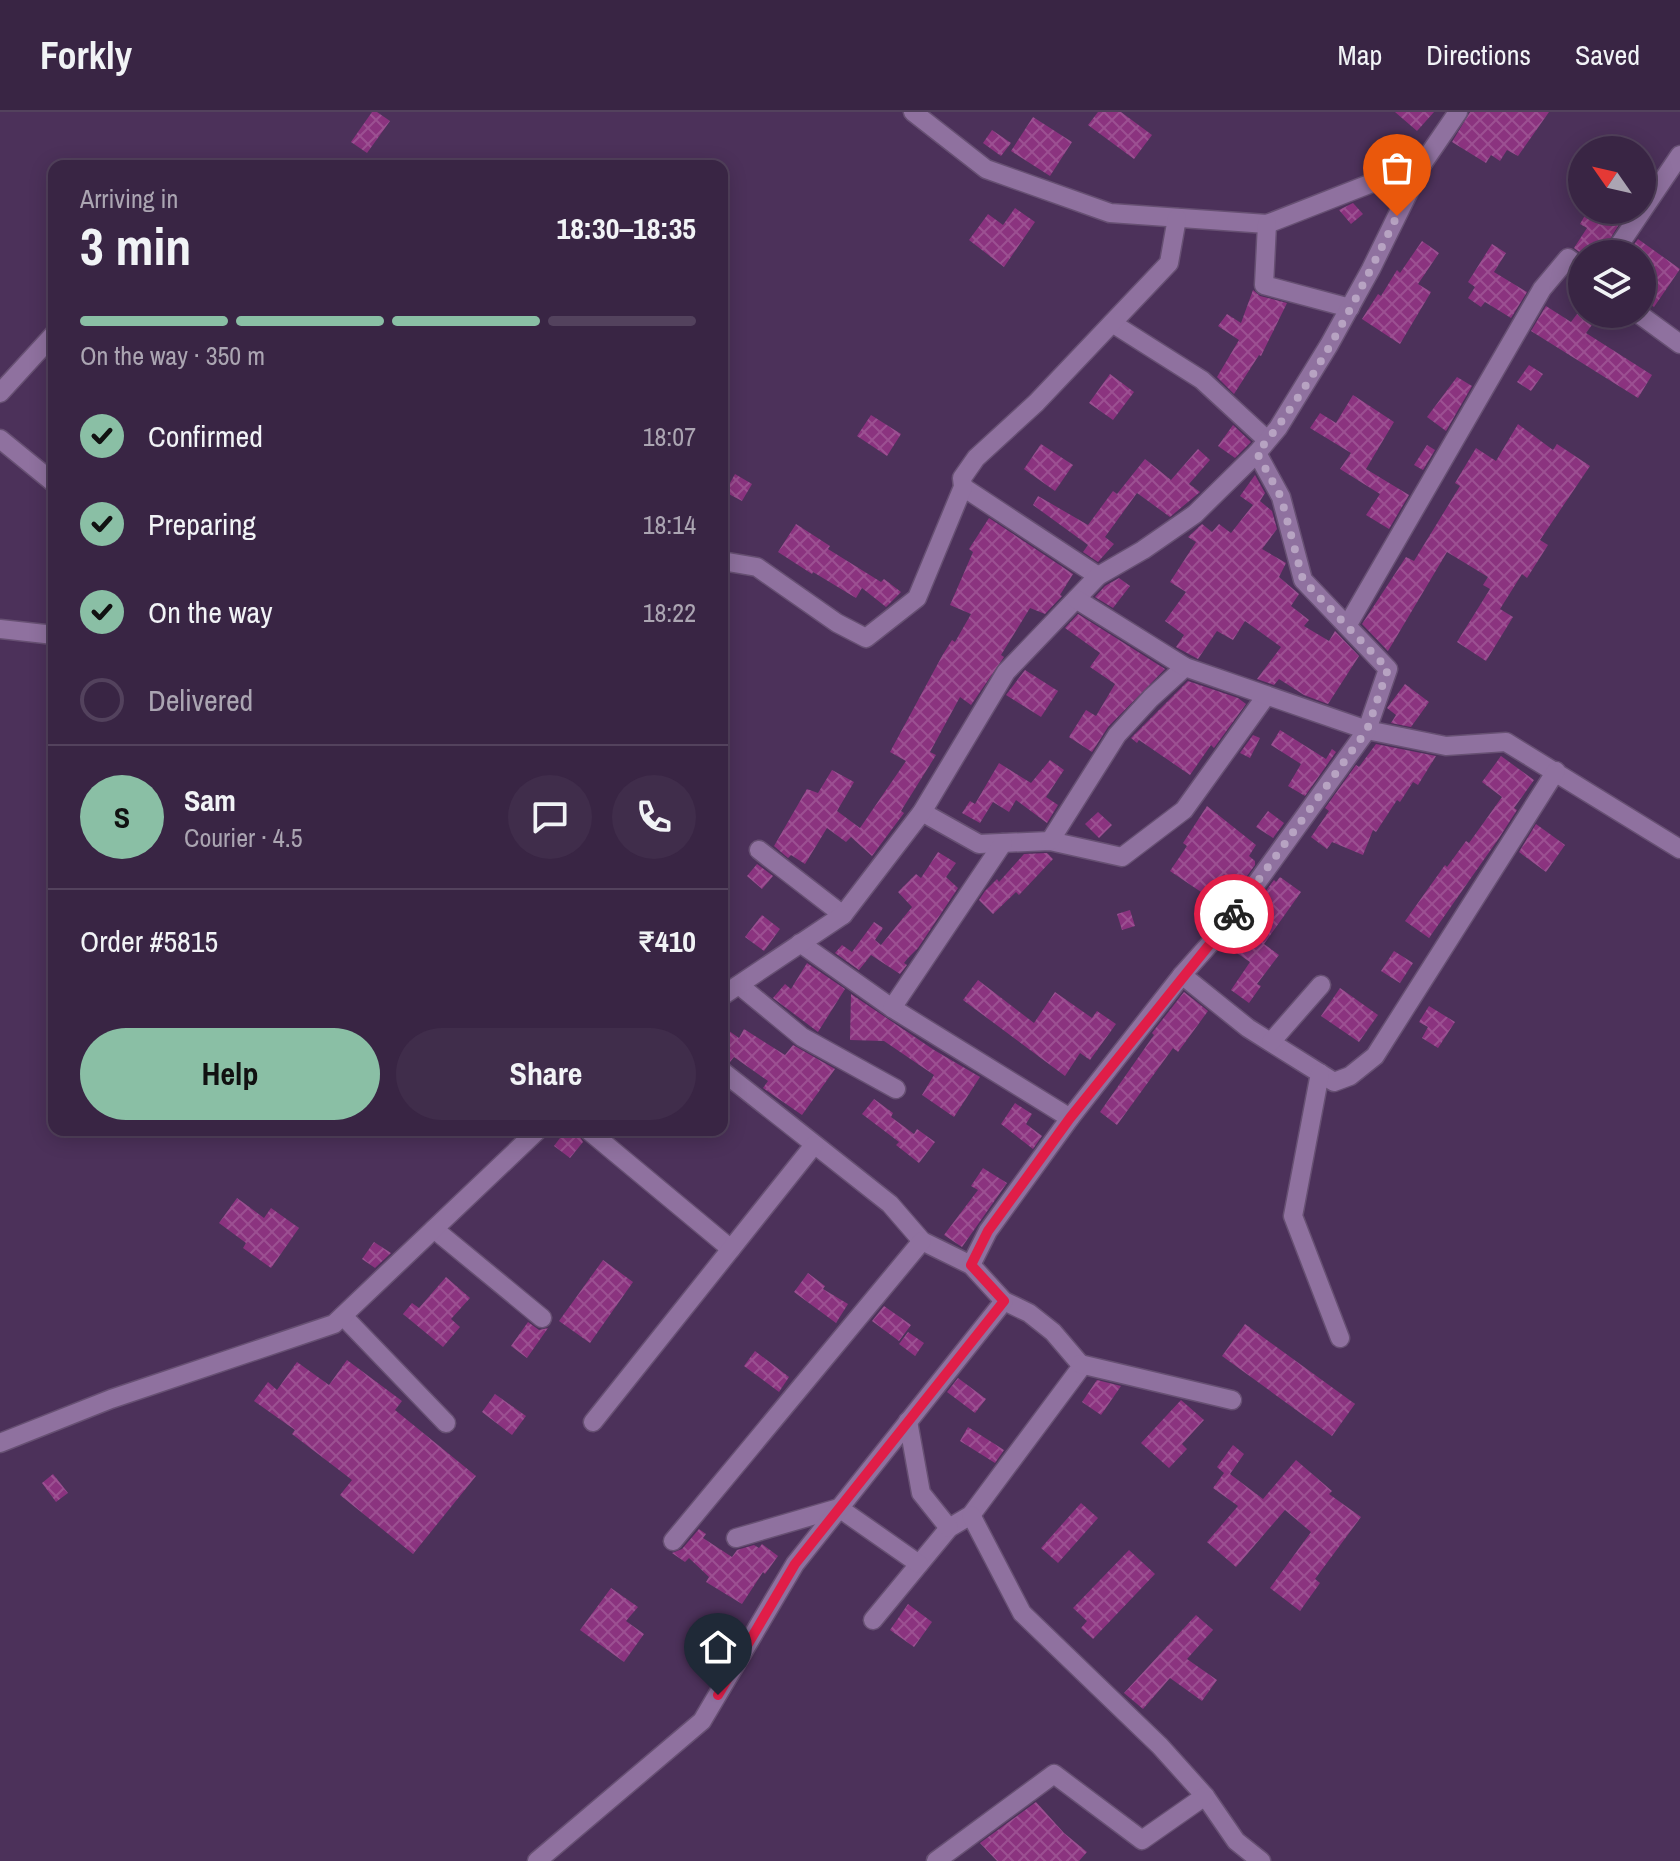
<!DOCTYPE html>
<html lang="en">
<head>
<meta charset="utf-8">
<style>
  :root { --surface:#392544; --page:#402d4b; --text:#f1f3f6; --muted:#aba5b2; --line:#53425d; --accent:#8abfa5 }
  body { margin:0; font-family:"Archivo Narrow",sans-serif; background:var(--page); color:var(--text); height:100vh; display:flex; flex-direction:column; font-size:30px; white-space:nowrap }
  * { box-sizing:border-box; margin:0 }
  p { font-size:26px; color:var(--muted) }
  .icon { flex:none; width:44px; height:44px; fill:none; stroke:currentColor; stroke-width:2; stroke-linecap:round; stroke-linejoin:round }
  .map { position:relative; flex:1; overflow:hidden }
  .panel { position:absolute; left:48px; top:48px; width:680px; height:976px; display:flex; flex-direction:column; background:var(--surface); border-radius:16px; box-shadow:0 4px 20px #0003,0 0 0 2px var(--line) }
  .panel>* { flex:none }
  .needle { width:52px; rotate:304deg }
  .tools { position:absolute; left:1568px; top:24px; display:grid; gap:16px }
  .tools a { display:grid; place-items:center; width:88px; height:88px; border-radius:50%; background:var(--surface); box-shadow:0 4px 20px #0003,0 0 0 2px var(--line); font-size:40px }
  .pin { position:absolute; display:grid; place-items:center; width:68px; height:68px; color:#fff; margin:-82px -34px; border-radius:50% 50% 50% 0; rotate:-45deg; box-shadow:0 0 8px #0007 }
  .pin .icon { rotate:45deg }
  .courier { position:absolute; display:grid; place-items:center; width:80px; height:80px; margin:-40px; border:6px solid #e11d48; border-radius:50%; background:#fff; color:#222; box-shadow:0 2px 10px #0007 }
  .head em { font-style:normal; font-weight:700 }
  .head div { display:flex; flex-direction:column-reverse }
  .head { display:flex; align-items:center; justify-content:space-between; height:136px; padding:0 32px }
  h1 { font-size:52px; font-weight:700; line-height:60px }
  .bar { display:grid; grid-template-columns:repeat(4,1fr); gap:12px 8px; align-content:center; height:96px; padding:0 32px }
  .bar i { height:10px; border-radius:6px; background:var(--line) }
  .bar .active { background:var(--accent) }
  .bar p { grid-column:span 4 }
  .line { display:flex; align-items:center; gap:20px; padding:0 32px; border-top:2px solid var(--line) }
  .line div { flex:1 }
  .round { display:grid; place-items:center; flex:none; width:84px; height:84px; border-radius:42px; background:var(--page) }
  ol { padding:0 32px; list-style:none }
  li { display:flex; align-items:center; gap:24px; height:88px }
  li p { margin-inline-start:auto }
  li .icon { padding:8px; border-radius:50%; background:var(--accent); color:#111; stroke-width:4 }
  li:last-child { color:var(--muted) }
  li i { width:44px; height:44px; border:4px solid var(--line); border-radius:50% }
  .cta { display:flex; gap:16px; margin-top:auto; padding:16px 32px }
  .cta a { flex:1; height:92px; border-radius:48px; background:var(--accent); color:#111; font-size:32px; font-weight:700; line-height:92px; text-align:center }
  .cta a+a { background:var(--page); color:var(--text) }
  header { display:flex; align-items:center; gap:48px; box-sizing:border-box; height:112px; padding:0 40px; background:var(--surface); border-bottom:2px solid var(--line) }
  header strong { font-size:38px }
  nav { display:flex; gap:44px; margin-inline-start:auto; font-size:28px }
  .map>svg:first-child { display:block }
</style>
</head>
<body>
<header>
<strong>Forkly</strong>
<nav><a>Map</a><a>Directions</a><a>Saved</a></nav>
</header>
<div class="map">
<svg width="1680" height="1749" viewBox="0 0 1680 1749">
  <defs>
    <pattern id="building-cross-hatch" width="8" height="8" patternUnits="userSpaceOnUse" patternTransform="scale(2)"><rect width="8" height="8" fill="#8b337f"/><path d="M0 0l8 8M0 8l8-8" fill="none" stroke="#9c5092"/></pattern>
  </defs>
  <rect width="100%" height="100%" fill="#4c315a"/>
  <!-- building -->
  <g fill="url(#building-cross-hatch)">
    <path d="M372 0H377L390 9 367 41 351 30Z"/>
    <path d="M1098 0H1121L1152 23 1134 47 1088 13Z"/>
    <path d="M1395 0H1434L1417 19Z"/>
    <path d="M1470 0H1549L1518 44 1507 38 1500 49 1491 43 1486 51 1452 30Z"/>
    <path d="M1033 5 1072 30 1050 64 1011 39Z"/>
    <path d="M992 18 1011 31 1001 44 983 31Z"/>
    <path d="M1353 91 1363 102 1351 112 1339 98Z"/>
    <path d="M1015 96 1035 110 1004 155 969 128 988 102 1003 113Z"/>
    <path d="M1588 98H1604L1621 109 1601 142H1582L1574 136 1587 116 1580 112Z"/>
    <path d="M1638 127 1680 157 1654 195 1642 187V142H1627Z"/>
    <path d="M1422 129 1439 141 1418 172 1431 180 1400 232 1362 207 1378 182 1381 184 1397 158 1400 161Z"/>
    <path d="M1492 132 1506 141 1494 160 1527 180 1511 206 1485 190 1481 195 1468 186 1475 175 1468 170Z"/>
    <path d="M1253 178 1260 184 1287 191 1261 244 1259 243 1234 282 1217 265 1239 228 1218 214 1227 202 1241 211Z"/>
    <path d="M1546 194 1571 210 1577 202H1600L1586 221 1652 263 1638 286 1531 219Z"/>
    <path d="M1529 253 1543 262 1531 279 1517 270Z"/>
    <path d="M1110 262 1134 280 1113 308 1089 291Z"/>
    <path d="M1457 265 1472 274 1446 319 1427 305Z"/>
    <path d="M1353 283 1394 310 1366 357 1409 383 1389 417 1366 403 1380 382 1340 357 1351 341 1310 316 1320 301 1336 311Z"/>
    <path d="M871 303 901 322 887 344 857 324Z"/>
    <path d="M1518 312 1553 338 1557 332 1590 354 1540 428 1548 433 1527 466 1522 462 1500 497 1513 505 1486 549 1457 530 1490 477 1483 473 1488 465 1447 440 1388 539 1362 512 1406 445 1414 449 1460 374 1455 371 1476 336 1496 349Z"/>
    <path d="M1233 313 1251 330 1235 346 1218 334Z"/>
    <path d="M1041 332 1073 353 1055 379 1024 357Z"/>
    <path d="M1427 333 1435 338 1423 358 1414 353Z"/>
    <path d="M1198 337 1210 348 1189 372 1200 380 1170 405 1137 381 1105 425 1114 432 1098 450 1083 440 1088 433 1033 393 1038 384 1088 413 1113 379 1117 382 1145 347 1171 368Z"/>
    <path d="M735 362 752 372 742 389 725 380Z"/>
    <path d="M1255 363 1265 381 1260 389 1272 399 1277 417 1262 437 1286 451 1279 465 1299 482 1291 494 1309 508 1304 514 1329 529 1335 519 1359 544 1328 592 1304 583 1279 567 1274 573 1257 567 1281 535 1245 509 1233 528 1217 519 1198 547 1176 535 1184 523 1165 509 1186 480 1170 470 1196 430 1188 425 1202 412 1212 420 1219 412 1231 421 1253 393 1240 384Z"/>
    <path d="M989 406 1073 462 1060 483 1062 484 1045 502 1030 496 1001 543 1004 545 971 593 960 585 930 640 936 643 901 699 904 701 872 744 851 725 846 730 827 716 805 752 791 743 788 746 774 734 807 677 818 681 832 658 854 670 837 699 860 716 906 649 890 640 942 544 952 528 955 530 971 502 950 493 973 440 969 437Z"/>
    <path d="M796 412 830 434 828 437 881 470 884 467 901 480 886 495 862 476 856 486 813 460 812 462 778 440Z"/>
    <path d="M1119 466 1130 474 1113 496 1095 485 1105 474Z"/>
    <path d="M1078 502 1165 557 1108 615 1092 640 1069 625 1086 598 1096 604 1115 572 1090 555 1100 541 1065 516Z"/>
    <path d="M1025 558 1058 579 1041 605 1006 583Z"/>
    <path d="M1188 569 1238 586 1246 592 1214 636 1211 633 1190 663 1139 628 1137 631 1131 626Z"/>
    <path d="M1405 572 1429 590 1411 615 1391 611 1396 603 1387 596Z"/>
    <path d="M1280 618 1326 647 1332 637 1336 640 1305 684 1288 674 1301 652 1271 633Z"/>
    <path d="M1253 623 1260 626 1250 646 1240 641Z"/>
    <path d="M1376 632 1436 644 1418 673 1413 670 1400 690 1397 688 1376 720 1373 718 1363 743 1332 730 1327 737 1311 725 1329 699 1325 696 1356 653 1359 655Z"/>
    <path d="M1501 644 1534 668 1514 696 1517 698 1499 726 1429 826 1405 809 1445 753 1447 755 1466 729 1469 731 1502 685 1482 670Z"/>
    <path d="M1050 648 1064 658 1046 685 1058 693 1047 711 1016 688 1009 700 993 690 980 711 962 701 970 689 975 692 999 651 1031 671Z"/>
    <path d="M1207 694 1256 733 1249 744 1255 749V753L1218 804 1198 791 1204 782 1170 759 1187 734 1183 731Z"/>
    <path d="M1268 699 1284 711 1273 726 1256 715Z"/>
    <path d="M1098 700 1112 713 1099 726 1085 712Z"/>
    <path d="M1536 712 1565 733 1546 760 1519 740Z"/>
    <path d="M938 740 956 751 946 765 958 776 918 836 908 846 904 851 907 853 900 862 871 843 859 858 835 841 842 833 852 840 874 810 883 816 875 828 881 833 912 795 898 780 916 762 921 766Z"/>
    <path d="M1047 741 1053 747 1019 783 1016 780 993 802 979 788 985 779 997 767 999 770 1024 742Z"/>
    <path d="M757 752 773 764 762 777 747 764Z"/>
    <path d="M1280 765 1301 780 1264 832 1279 843 1257 872 1261 874 1249 891 1231 878 1250 850 1225 833 1274 768 1276 770Z"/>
    <path d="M1130 798 1135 814 1122 818 1117 802Z"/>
    <path d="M762 803 780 817 764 839 745 825Z"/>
    <path d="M1394 839 1413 851 1400 871 1381 859Z"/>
    <path d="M807 851 845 877 818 920 773 886 785 872 791 877Z"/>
    <path d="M978 868 1034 911 1055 880 1092 906 1097 899 1116 912 1090 948 1080 941 1065 964 963 888Z"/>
    <path d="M1340 876 1378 903 1359 930 1321 904Z"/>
    <path d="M1184 880 1208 899 1178 940 1173 936 1117 1013 1100 1000 1154 923 1152 921Z"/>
    <path d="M851 882 934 938 980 965 954 1005 922 983 934 963 884 929 850 928Z"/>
    <path d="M1429 894 1455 910 1438 936 1422 926 1428 915 1419 910Z"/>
    <path d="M722 914 739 926 744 917 785 943 793 933 835 957 802 1003 763 976 768 969 734 945 730 950 722 947Z"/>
    <path d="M874 987 893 1001 891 1005 914 1022 917 1017 935 1030 919 1051 896 1033 899 1030 862 1002Z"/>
    <path d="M1015 991 1032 1002 1026 1012 1042 1024 1033 1037 1001 1012Z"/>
    <path d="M566 1018H576L583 1030 570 1046 554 1034Z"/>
    <path d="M983 1056 1007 1071 962 1135 944 1123 978 1078 971 1074Z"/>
    <path d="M237 1086 264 1106 271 1096 299 1116 271 1156 243 1136 246 1131 219 1111Z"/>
    <path d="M374 1130 391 1141 375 1156 362 1147Z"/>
    <path d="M603 1148 633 1170 590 1231 559 1209Z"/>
    <path d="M808 1161 825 1174 823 1177 848 1192 836 1211 794 1180Z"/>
    <path d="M446 1165 470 1186 451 1207 460 1215 443 1235 403 1202 412 1191 419 1196Z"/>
    <path d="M884 1194 911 1213 899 1229 872 1209Z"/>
    <path d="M528 1210 539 1218 548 1216 527 1246 511 1234Z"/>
    <path d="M1245 1212 1355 1292 1332 1324 1222 1244Z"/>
    <path d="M908 1220 924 1231 915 1244 899 1232Z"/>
    <path d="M755 1239 789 1265 779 1280 744 1254Z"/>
    <path d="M347 1248 402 1289 395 1298 476 1364 413 1442 340 1383 352 1368 292 1322 295 1318 254 1289 268 1270 277 1278 297 1250 329 1273Z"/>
    <path d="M958 1266 986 1287 975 1301 947 1280Z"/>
    <path d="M1097 1268 1121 1274 1101 1303 1082 1290Z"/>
    <path d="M495 1282 526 1304 512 1323 482 1300Z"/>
    <path d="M1181 1288 1204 1308 1182 1332 1187 1337 1169 1356 1141 1331Z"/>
    <path d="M968 1315 1004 1338 995 1351 960 1329Z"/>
    <path d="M1233 1333 1244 1342 1230 1362 1263 1387 1296 1348 1332 1379 1329 1382 1361 1405 1315 1467 1320 1471 1300 1499 1270 1476 1311 1420 1285 1398 1236 1455 1207 1430 1238 1394 1213 1376 1224 1361 1217 1355Z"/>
    <path d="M53 1362 68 1381 56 1390 42 1371Z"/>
    <path d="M1081 1391 1098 1406 1058 1451 1041 1436Z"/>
    <path d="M699 1417 706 1422 703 1426 732 1445 737 1438 754 1433 759 1436 762 1432 778 1444 765 1462 763 1460 742 1492 706 1470 709 1465 689 1446 685 1450 672 1441 682 1437Z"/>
    <path d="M1129 1438 1155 1462 1093 1527 1081 1516 1087 1509 1073 1496Z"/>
    <path d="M611 1476 638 1495 626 1509 644 1522 624 1550 580 1518Z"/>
    <path d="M908 1492 932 1510 914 1535 890 1518Z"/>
    <path d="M1196 1503 1213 1518 1187 1547 1217 1568 1202 1589 1170 1566 1143 1597 1124 1581Z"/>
    <path d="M1036 1690 1064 1721 1087 1740 1079 1749H997L980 1731Z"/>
  </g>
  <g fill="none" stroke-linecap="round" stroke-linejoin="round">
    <defs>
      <g id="street">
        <path d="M913 0 986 57 1110 101 1267 112 1423 51"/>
        <path d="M1267 112 1264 173 1350 196"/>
        <path d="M1613 142 1680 43"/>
        <path d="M1639 202 1680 232"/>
        <path d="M1112 211 1202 268 1267 328"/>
        <path d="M0 281 54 222"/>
        <path d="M0 327 54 371"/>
        <path d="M1257 341 1281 385 1303 468 1388 557 1367 618 1446 634 1506 630 1680 737"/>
        <path d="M963 375 1098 464"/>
        <path d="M722 449 757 455 837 511 866 526 917 486 963 375 962 366 976 346 1036 291 1169 151 1177 106"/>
        <path d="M1347 514 1542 177 1568 146 1582 157"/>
        <path d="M0 517 54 523"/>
        <path d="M922 700 979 732 1050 729 1122 745 1184 698 1266 584"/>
        <path d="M1050 729 1117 623 1151 586 1185 555"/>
        <path d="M759 738 843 803"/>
        <path d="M800 831 892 896 1070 1006"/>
        <path d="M1182 863 1248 916 1334 970 1350 964 1375 944 1556 659"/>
        <path d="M739 873 802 925 896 977"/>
        <path d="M722 884 843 803 922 700 1006 560 1098 464 1143 438 1195 402 1257 341 1278 316 1329 233 1371 157 1423 51 1458 0"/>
        <path d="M892 896 1003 731"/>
        <path d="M1271 930 1321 873"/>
        <path d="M722 959 890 1092 922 1129 971 1153 1004 1189 1029 1201 1053 1220 1082 1254 971 1403 949 1416 873 1508"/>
        <path d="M1320 961 1293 1104 1340 1226"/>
        <path d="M588 1018 731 1137"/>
        <path d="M434 1117 542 1206"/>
        <path d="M971 1153 988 1119 1070 1006 1182 863 1224 816 1367 618 1185 555 1076 487"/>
        <path d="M343 1204 446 1311"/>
        <path d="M1080 1252 1232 1288"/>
        <path d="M908 1309 921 1381 949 1416"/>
        <path d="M593 1310 814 1033"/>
        <path d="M0 1331 111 1287 334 1212 538 1018"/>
        <path d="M971 1403 1022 1501 1160 1634 1205 1684 1236 1729 1261 1749"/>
        <path d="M736 1426 839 1396 919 1452"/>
        <path d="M673 1429 922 1129"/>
        <path d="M537 1749 702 1609 795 1452 1004 1189"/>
        <path d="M936 1749 1054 1662 1142 1728 1205 1684"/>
      </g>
    </defs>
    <!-- street casing -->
    <use href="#street" stroke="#675073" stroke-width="21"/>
    <!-- street -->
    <use href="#street" stroke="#8f719f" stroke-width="18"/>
  </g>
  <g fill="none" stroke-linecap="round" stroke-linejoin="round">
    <!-- done -->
    <path stroke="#b7a3c2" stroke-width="8" stroke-dasharray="0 14.4" d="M1234 802 1367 618 1388 557 1303 468 1281 385 1257 341C1315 271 1357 186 1397 104"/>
    <!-- route -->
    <path stroke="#e11d48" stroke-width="10" d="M718 1583 795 1452 1004 1189 971 1153 988 1119 1070 1006 1234 802"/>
  </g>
</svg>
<div class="tools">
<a><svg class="needle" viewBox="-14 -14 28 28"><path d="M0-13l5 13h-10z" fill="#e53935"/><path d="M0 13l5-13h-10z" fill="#aba5b2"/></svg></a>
<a><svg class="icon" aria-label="layers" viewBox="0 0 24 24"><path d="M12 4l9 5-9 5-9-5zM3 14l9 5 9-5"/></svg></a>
</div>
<div class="pin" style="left:1397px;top:104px;background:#ea580c"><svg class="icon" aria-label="bag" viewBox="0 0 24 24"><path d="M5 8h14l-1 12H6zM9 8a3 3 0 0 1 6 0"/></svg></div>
<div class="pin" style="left:718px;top:1583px;background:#1f2937"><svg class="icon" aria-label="home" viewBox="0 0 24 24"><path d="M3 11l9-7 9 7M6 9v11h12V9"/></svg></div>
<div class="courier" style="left:1234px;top:802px"><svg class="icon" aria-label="bike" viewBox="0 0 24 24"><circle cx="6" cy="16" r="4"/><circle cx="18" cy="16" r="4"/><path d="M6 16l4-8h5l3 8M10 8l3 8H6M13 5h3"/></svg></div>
<section class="panel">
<div class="head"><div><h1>3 min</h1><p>Arriving in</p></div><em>18:30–18:35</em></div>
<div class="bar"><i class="active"></i><i class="active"></i><i class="active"></i><i></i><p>On the way · 350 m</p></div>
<ol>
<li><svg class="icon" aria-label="check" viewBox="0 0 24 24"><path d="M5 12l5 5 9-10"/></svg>Confirmed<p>18:07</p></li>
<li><svg class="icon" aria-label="check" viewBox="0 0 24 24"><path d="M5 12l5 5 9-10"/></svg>Preparing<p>18:14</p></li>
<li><svg class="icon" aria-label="check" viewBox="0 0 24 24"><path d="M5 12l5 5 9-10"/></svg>On the way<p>18:22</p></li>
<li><i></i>Delivered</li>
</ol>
<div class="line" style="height:144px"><b class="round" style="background:var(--accent);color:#111">S</b><div><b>Sam</b><p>Courier · 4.5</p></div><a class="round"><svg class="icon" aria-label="chat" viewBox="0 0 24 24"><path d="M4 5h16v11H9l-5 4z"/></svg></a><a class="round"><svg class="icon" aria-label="phone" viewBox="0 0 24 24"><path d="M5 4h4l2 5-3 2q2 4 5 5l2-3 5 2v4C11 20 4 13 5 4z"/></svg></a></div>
<div class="line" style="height:104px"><div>Order #5815</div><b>₹410</b></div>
<div class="cta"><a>Help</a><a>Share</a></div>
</section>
</div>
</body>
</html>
